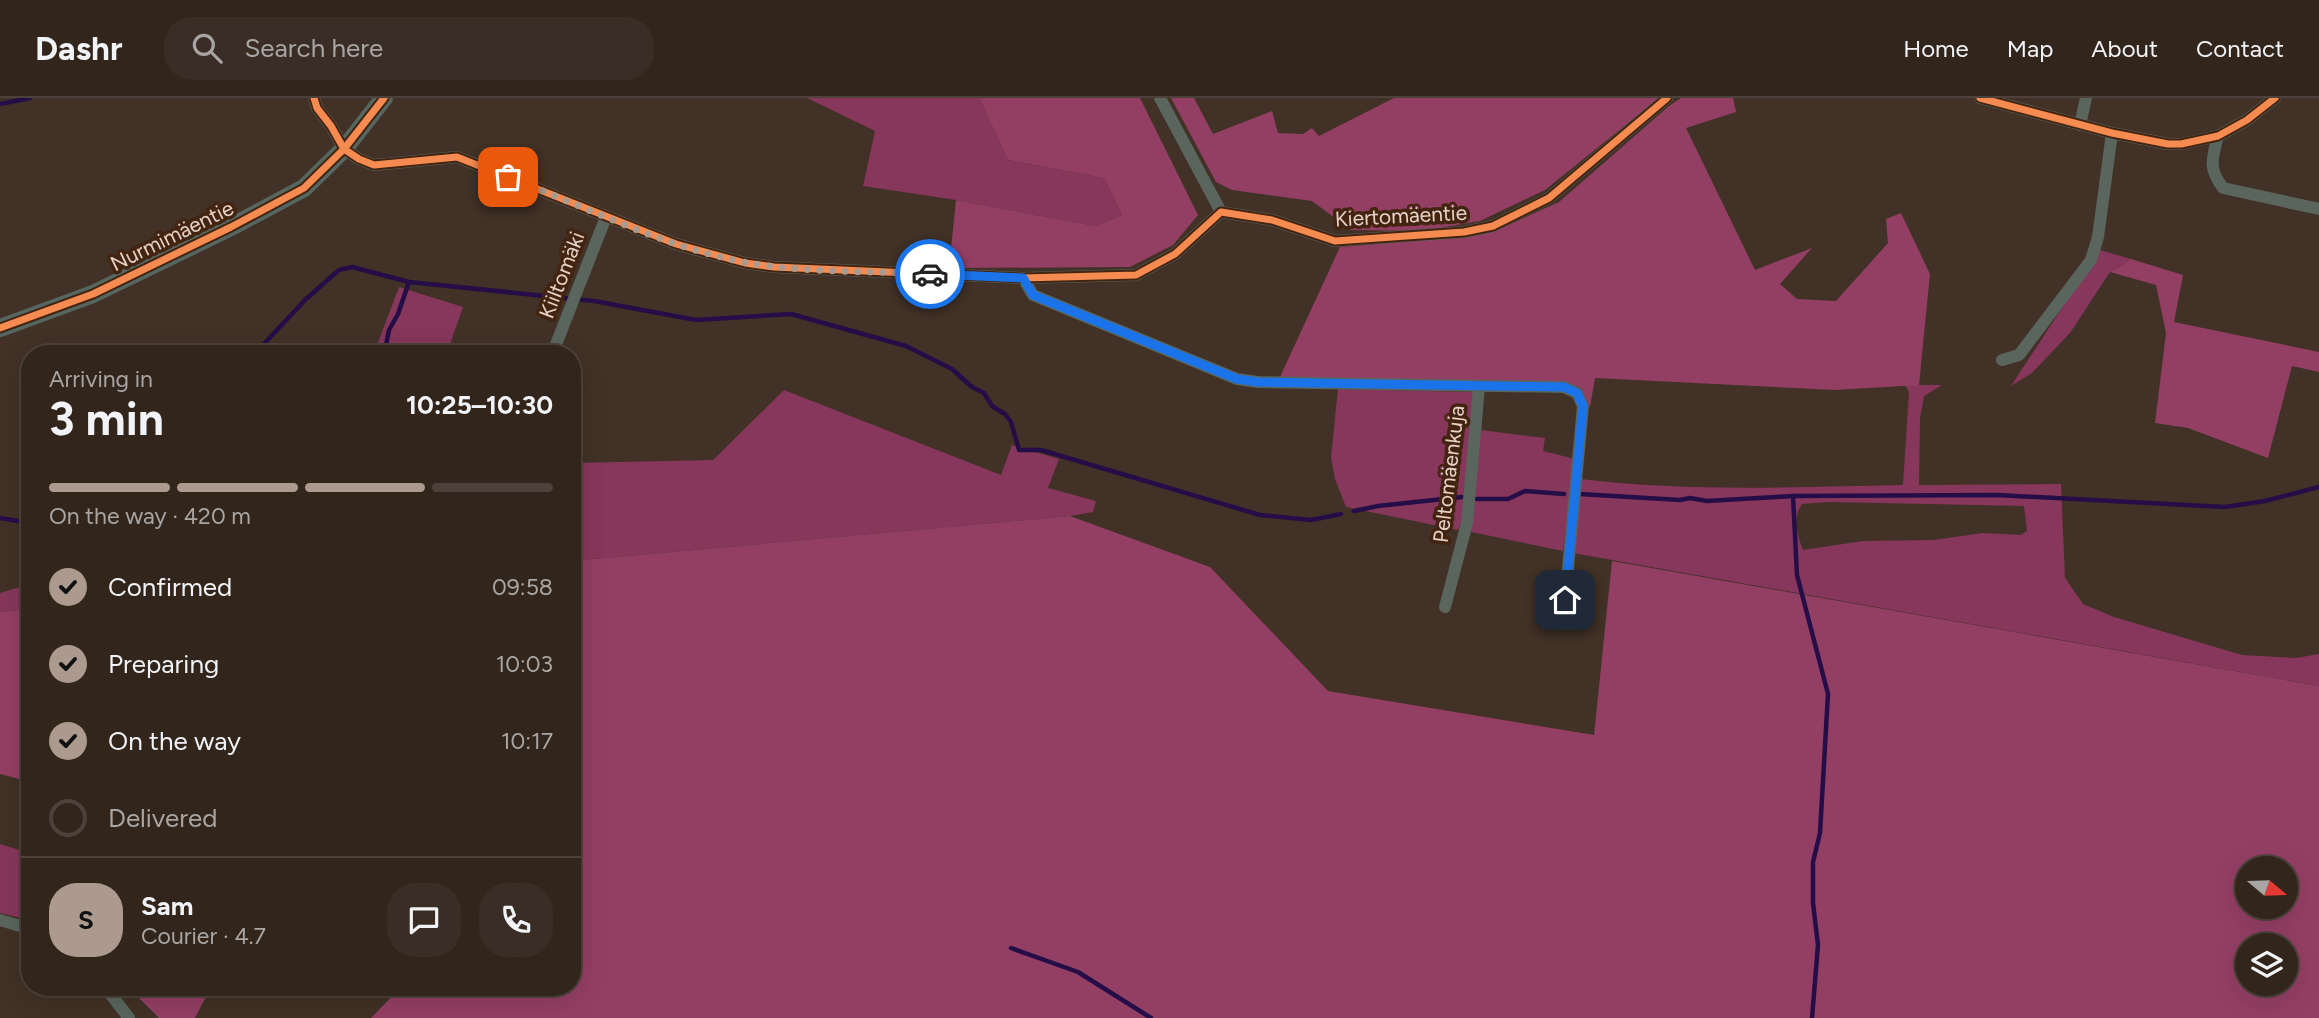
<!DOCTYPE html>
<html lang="en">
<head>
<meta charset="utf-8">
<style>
  :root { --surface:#31251c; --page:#392d25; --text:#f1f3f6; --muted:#a8a5a3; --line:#4c423b; --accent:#ac9a8e }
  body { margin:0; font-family:Figtree,sans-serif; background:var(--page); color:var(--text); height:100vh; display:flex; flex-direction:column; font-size:26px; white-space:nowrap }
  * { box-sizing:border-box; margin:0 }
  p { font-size:23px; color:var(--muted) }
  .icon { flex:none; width:38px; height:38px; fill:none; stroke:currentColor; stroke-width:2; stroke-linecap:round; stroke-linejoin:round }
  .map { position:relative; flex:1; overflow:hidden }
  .drawer { position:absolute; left:21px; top:247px; width:560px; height:651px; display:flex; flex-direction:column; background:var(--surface); border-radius:28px; box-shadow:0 7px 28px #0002,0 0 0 2px var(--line) }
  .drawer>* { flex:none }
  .needle { width:46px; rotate:109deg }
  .fabs { position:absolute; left:2235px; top:758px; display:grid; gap:14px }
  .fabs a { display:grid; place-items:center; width:63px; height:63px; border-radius:50%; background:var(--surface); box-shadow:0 7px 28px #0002,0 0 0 2px var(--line); font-size:35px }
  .pin { position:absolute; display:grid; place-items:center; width:60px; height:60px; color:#fff; margin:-30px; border-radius:14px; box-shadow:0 4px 10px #0006 }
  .courier { position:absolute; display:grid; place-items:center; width:70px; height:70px; margin:-35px; border:5px solid #1a73e8; border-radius:50%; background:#fff; color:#222; box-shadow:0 2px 9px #0007 }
  .headline em { font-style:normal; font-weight:700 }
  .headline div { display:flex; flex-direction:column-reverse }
  .headline { display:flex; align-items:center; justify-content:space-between; height:119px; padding:0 28px }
  h1 { font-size:46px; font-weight:700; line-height:52px }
  .bar { display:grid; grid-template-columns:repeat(4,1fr); gap:10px 7px; align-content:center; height:84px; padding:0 28px }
  .bar i { height:9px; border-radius:5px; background:var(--line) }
  .bar .active { background:var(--accent) }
  .bar p { grid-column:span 4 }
  .line { display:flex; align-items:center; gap:18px; padding:0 28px; border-top:2px solid var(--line) }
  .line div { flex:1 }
  .round { display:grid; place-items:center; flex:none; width:74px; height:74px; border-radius:28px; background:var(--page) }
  ol { padding:0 28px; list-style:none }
  li { display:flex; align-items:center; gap:21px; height:77px }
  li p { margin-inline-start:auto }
  li .icon { padding:7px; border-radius:50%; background:var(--accent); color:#111; stroke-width:4 }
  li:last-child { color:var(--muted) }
  li i { width:38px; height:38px; border:4px solid var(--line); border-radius:50% }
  header { display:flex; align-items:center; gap:42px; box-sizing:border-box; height:98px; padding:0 35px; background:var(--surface); border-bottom:2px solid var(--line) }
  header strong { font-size:33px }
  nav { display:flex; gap:38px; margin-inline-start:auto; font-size:24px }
  .search { width:490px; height:63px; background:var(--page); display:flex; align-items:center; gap:18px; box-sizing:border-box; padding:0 24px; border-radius:28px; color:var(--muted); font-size:26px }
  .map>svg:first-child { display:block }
</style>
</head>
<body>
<header>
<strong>Dashr</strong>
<div class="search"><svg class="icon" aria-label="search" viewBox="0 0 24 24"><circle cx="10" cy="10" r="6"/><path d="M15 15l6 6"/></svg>Search here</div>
<nav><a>Home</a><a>Map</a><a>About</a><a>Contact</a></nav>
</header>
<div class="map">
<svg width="2319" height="920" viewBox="0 0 2319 920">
  <rect width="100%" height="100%" fill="#413126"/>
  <!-- green -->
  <g fill="#86375b" fill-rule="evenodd">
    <path d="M807 0H979L1008 62 1104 80 1122 117 1095 128 956 102 863 88 875 33Z"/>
    <path d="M2100 152 2131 161 2110 174 2070 235 2032 275 2011 288Z"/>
    <path d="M399 189 463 209 447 255H374Z"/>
    <path d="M1905 287H1942L1924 298 1920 320 1919 387 2061 386 2065 480 2083 506 2114 519 2242 557 2296 560 2319 556V588L1573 455 1581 381C1687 394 1796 389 1903 387L1909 294ZM1828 404 2024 408 2027 433 2021 437 1983 435 1933 442 1863 443 1803 452C1797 436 1792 420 1802 406Z"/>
    <path d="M1338 291 1473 294 1462 423 1458 432 1346 409 1335 381 1331 359Z"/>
    <path d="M784 292 1001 377 1012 347 1059 361 1048 390 1096 403 1093 414 1070 418 572 463V365L713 362Z"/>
    <path d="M1481 332 1545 340 1543 353 1575 361 1563 453 1471 434Z"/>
    <path d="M30 486V511L0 514V495Z"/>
    <path d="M0 746 29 755 30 822 0 815Z"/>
  </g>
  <!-- forest -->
  <g fill="#933f64" fill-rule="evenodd">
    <path d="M979 0H1140L1198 117 1173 147 1130 169 949 170 956 102 1095 128 1122 117 1104 80 1008 62Z"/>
    <path d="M1171 0H1194L1213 36 1272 13 1278 35 1303 36 1312 30 1319 38 1394 0H1659L1545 92 1480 123 1422 133 1351 132 1312 103 1232 92 1216 84Z"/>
    <path d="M1681 0H1733L1736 14 1686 30 1755 172 1812 150 1780 186 1797 201 1836 203 1888 145 1886 121 1901 115 1930 176 1919 287 1835 292 1595 280 1590 309 1581 290 1565 284 1279 281 1340 149 1465 139 1497 132 1559 104 1669 8Z"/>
    <path d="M2131 161 2183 177 2174 224 2319 254V274L2292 268 2268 360 2188 330 2155 325 2166 235 2156 187 2110 174Z"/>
    <path d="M1070 418 1210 469 1328 593 1594 637 1612 463 2319 588V920H371L401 889H572V463ZM2247 770H2286V808H2247ZM2247 847H2286V886H2247Z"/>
    <path d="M30 511V771L23 682 0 676V514Z"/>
    <path d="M128 889H211L195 920H159Z"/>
  </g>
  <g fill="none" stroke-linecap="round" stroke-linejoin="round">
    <!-- stream -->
    <g stroke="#250d47" stroke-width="4.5">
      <path d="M0 6 30 0"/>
      <path d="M249 256 261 249 306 201 339 172 352 169 409 184 594 203 696 222 791 216 906 248 952 271 972 289 984 295 992 308 1005 316 1011 324 1019 352H1041L1260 417 1311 422 1341 416"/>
      <path d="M381 256 386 247 389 232 398 216 409 184"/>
      <path d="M1580 396 1680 402 1690 400 1707 403 1793 398 1997 397 2225 409 2265 403 2319 389"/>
      <path d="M1793 398 1797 477 1828 596 1820 735 1813 764V805L1818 847 1812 920"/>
      <path d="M1477 401H1508L1525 393 1564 396"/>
      <path d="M1354 413 1378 408 1462 399"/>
      <path d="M0 420 30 425"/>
      <path d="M1011 850 1078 874 1151 920"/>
    </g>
    <!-- street -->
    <g stroke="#5a655e" stroke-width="12">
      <path d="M314 0 317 10 331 28 344 51 359 61 374 67 457 59 676 146 745 165 774 169 1023 180 1136 177 1175 156 1221 114 1272 122 1335 143 1464 134 1493 128 1549 100 1667 0"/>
      <path d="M1160 0 1221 114"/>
      <path d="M1980 0 2112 35 2168 46H2181L2218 38 2247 22 2275 0"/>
      <path d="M2080 27 2086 0"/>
      <path d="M2218 38C2212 61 2208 70 2223 90L2319 111"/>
      <path d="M1023 180 1033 197 1237 281 1258 284 1564 289 1577 295 1583 308 1565 502"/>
      <path d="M555 249 606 119"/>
      <path d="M2002 262 2019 257 2091 162 2098 139 2112 35"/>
      <path d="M1445 509 1467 425 1479 289"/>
      <path d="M0 822 30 831"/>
      <path d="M105 889 129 920"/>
    </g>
    <!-- secondary -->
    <path stroke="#566761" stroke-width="18" d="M0 230 93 196 231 129 304 90 344 51 384 0"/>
    <defs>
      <g id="cycleway">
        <path d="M314 0 317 10 331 28 344 51 359 61 374 67 457 59 676 146 745 165 774 169 1023 180 1136 177 1175 156 1221 114 1272 122 1335 143 1464 134 1493 128 1549 100 1667 0"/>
        <path d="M1980 0 2112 35 2168 46H2181L2218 38 2247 22 2275 0"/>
        <path d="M0 230 93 196 231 129 304 90 344 51 384 0"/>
      </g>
    </defs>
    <!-- cycleway casing -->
    <use href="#cycleway" stroke="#422410" stroke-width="11"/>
    <!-- cycleway -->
    <use href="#cycleway" stroke="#f68b52" stroke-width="7"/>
  </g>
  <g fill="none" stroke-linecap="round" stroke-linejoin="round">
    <!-- done -->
    <path stroke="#ac9a8e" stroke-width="7" stroke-dasharray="0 12.6" d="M508 79C587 109 665 150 749 165 807 175 871 173 930 176"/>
    <!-- route -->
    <path stroke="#1a73e8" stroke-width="9" d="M930 176 1023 180 1033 197 1237 281 1258 284 1564 289 1577 295 1583 308 1565 502"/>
  </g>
  <g text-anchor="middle" stroke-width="7" stroke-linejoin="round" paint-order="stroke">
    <!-- street labels -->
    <g font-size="21" fill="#e6d2c6" stroke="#422410">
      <text transform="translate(1401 118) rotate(-3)" y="7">Kiertomäentie</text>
      <text transform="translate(172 138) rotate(-26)" y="7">Nurmimäentie</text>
      <text transform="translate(562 177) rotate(-69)" y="7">Kiiltomäki</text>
      <text transform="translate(1449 376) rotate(-83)" y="7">Peltomäenkuja</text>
    </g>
  </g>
</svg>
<div class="fabs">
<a><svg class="needle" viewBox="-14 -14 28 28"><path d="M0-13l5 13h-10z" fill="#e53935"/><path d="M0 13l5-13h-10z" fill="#a8a5a3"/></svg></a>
<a><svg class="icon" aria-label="layers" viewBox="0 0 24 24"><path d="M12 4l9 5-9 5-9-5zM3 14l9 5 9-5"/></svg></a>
</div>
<div class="pin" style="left:508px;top:79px;background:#ea580c"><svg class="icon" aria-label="bag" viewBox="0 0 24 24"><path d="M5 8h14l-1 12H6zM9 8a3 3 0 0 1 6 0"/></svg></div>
<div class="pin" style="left:1565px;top:502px;background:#1f2937"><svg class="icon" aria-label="home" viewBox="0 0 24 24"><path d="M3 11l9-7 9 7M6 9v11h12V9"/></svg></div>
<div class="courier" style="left:930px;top:176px"><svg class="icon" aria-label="car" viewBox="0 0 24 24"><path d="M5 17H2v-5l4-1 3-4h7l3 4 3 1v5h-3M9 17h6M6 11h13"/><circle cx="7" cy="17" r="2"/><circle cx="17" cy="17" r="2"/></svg></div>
<section class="drawer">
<div class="headline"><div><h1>3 min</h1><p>Arriving in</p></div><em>10:25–10:30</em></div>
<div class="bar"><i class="active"></i><i class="active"></i><i class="active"></i><i></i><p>On the way · 420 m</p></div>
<ol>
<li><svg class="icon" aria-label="check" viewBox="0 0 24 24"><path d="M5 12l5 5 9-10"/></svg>Confirmed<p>09:58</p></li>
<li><svg class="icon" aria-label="check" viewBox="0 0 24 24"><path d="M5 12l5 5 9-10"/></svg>Preparing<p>10:03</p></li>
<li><svg class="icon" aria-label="check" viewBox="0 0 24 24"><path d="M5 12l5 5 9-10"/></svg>On the way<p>10:17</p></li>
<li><i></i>Delivered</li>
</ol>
<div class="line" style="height:126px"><b class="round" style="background:var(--accent);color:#111">S</b><div><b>Sam</b><p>Courier · 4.7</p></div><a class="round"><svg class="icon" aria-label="chat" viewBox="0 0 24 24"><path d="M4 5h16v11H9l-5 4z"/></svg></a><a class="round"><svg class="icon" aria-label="phone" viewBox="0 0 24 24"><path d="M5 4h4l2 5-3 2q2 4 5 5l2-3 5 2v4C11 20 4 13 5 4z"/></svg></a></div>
</section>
</div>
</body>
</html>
